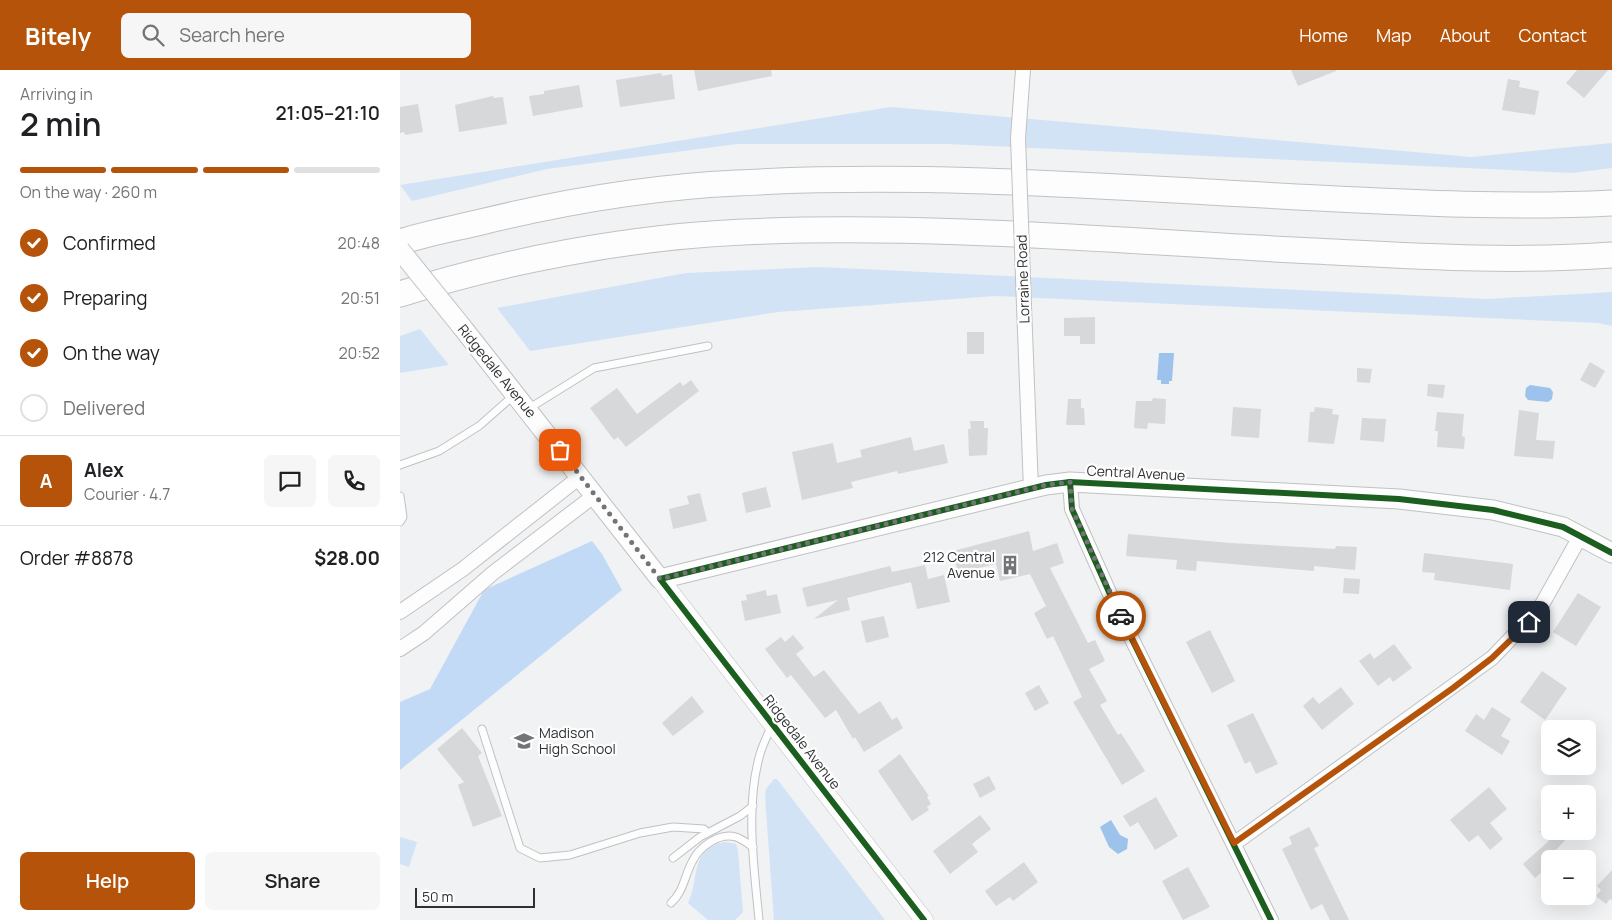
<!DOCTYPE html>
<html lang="en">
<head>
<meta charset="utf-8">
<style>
  :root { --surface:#fff; --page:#f6f6f6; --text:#202124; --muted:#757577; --line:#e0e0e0; --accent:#b45309 }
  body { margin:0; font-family:Manrope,sans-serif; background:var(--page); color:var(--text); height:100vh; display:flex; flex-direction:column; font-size:19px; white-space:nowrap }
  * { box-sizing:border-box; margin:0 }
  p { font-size:16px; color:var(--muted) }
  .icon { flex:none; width:28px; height:28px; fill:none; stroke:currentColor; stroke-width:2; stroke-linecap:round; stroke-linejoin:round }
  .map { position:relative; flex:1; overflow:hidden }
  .panel { display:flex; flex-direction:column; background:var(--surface); width:400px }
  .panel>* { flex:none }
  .fabs { position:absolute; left:1141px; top:650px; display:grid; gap:10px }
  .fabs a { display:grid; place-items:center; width:55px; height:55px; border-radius:8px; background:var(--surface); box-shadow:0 5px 20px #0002; font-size:25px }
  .scale { position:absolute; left:15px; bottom:12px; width:120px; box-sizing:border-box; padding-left:5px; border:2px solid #2f3031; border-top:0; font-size:14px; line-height:18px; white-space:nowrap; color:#2f3031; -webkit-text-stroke:4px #fefefe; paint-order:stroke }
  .pin { position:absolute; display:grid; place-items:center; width:42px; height:42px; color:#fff; margin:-21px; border-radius:10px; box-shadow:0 2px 8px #0006 }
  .courier { position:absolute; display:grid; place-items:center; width:50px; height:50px; margin:-25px; border:4px solid #b45309; border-radius:50%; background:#fff; color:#222; box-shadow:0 1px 6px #0007 }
  .headline em { font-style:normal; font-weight:600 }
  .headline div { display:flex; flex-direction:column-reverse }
  .headline { display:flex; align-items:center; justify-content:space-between; height:85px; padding:0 20px }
  h1 { font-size:32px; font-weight:600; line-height:38px }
  .bar { display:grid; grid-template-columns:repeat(4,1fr); gap:8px 5px; align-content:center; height:60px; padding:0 20px }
  .bar i { height:6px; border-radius:4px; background:var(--line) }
  .bar .active { background:var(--accent) }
  .bar p { grid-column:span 4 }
  .line { display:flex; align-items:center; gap:12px; padding:0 20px; border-top:1px solid var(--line) }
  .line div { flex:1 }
  .round { display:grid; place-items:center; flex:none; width:52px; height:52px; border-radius:8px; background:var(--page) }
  ol { padding:0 20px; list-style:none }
  li { display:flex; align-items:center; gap:15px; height:55px }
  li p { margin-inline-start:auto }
  li .icon { padding:5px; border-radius:50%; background:var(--accent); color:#fff; stroke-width:4 }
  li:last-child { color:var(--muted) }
  li i { width:28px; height:28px; border:2px solid var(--line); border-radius:50% }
  .primary-button { display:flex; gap:10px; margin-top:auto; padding:10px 20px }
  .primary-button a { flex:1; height:58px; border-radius:8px; background:var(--accent); color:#fff; font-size:20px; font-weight:600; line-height:58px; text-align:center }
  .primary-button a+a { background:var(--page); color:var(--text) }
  header { display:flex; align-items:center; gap:30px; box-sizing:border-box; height:70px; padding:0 25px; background:var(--accent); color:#fff }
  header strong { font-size:24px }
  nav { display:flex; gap:28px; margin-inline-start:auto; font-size:18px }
  .search { width:350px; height:45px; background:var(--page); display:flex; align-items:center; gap:12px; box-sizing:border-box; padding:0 18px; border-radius:8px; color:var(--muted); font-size:19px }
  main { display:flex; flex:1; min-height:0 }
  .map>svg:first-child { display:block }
</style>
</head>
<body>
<header>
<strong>Bitely</strong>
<div class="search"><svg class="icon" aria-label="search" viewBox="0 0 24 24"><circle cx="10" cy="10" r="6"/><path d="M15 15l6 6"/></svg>Search here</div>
<nav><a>Home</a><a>Map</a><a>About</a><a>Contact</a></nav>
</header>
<main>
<section class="panel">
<div class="headline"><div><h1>2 min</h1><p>Arriving in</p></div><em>21:05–21:10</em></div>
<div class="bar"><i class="active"></i><i class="active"></i><i class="active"></i><i></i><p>On the way · 260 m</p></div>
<ol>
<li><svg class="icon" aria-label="check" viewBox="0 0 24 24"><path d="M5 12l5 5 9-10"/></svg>Confirmed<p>20:48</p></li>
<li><svg class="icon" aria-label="check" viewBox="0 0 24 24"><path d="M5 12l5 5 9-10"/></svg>Preparing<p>20:51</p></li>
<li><svg class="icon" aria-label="check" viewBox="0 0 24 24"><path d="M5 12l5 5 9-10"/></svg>On the way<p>20:52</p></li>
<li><i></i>Delivered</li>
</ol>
<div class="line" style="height:90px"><b class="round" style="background:var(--accent);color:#fff">A</b><div><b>Alex</b><p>Courier · 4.7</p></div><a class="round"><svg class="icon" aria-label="chat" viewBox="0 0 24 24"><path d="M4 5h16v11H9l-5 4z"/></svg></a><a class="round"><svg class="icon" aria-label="phone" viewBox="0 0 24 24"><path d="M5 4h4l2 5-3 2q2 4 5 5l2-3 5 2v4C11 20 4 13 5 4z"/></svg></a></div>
<div class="line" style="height:65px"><div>Order #8878</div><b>$28.00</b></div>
<div class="primary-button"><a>Help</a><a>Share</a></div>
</section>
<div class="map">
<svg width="1212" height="850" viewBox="0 0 1212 850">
  <rect width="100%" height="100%" fill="#f0f2f4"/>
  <!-- green -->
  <g fill="#d3e3f6">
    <path d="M491 37 1072 87 1212 73V98L1172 103 547 74H337L147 99 12 131 0 115Z"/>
    <path d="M419 197 1087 229 1212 222V256L1198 253 596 226 378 242 130 281 97 238 286 203Z"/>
    <path d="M20 259 49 295 0 303V266Z"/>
    <path d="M374 709H377L485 850H374L365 727 366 719Z"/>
    <path d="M0 767 17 772 9 797 0 794Z"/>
    <path d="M325 772 336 774 338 780 343 842 335 850H308L288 833C300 810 289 778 325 772Z"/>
  </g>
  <!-- forest -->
  <path fill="#c2daf6" d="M192 471 202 484 222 520 0 700V632L30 619 84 520Z"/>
  <!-- water -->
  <g fill="#9dc2ec">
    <path d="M759 283H774L772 311H769V314H761V310H757Z"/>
    <path d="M1130 315 1150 318 1153 322 1152 329 1148 332 1128 330 1125 326 1126 318Z"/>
    <path d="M711 750 720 765 728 769 727 779 718 784 709 777 700 757Z"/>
  </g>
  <!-- building -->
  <g fill="#d6d8d9">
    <path d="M294 0H371L372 6 298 21Z"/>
    <path d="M891 0H936V1L898 16Z"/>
    <path d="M1177 0H1208L1184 28 1166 13Z"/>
    <path d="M261 3 262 6 272 4 275 29 220 37 216 10Z"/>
    <path d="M1108 9 1120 11 1119 17 1139 21 1135 45 1102 40Z"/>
    <path d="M179 15 183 37 133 46 129 26 144 24V21Z"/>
    <path d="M93 26 94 28 103 27 107 54 59 62 55 35Z"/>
    <path d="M18 34 23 62 5 65 4 62 0 63V37Z"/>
    <path d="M695 247V274H680V266H664V248Z"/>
    <rect x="567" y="262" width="17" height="22"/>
    <path d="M1190 292 1205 301 1195 318 1180 310Z"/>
    <path d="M957 298 972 299 970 313 957 312Z"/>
    <path d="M291 310 299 321 226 377 218 367 214 370 190 338 217 318 237 344 280 312 283 316Z"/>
    <path d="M1028 314 1045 315 1043 328 1027 326Z"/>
    <path d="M753 328 766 329 765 354 748 353 747 359 734 358 736 331H752Z"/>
    <path d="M668 329H681V338H684L685 355H666Z"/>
    <path d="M833 337 861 339 859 368 831 366Z"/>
    <path d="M915 337 933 339 932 344 939 345 934 374 908 372 910 342H914Z"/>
    <path d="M1119 340 1139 343 1136 370 1155 371 1153 389 1114 386Z"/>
    <path d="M1037 342 1064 344 1062 366 1065 367 1064 379 1037 377 1038 361H1035Z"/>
    <path d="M962 348 986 349 984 372 960 370Z"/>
    <path d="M570 351H584V358H588L587 385 569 386 568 359H571Z"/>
    <path d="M511 367 514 381 544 374 548 393 498 404 497 401 451 412 453 418 402 430 392 382 433 373 437 393 462 387 460 380Z"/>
    <path d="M366 417 371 437 346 443 342 423Z"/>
    <path d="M300 423 307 451 273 459 269 439 289 434 287 426Z"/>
    <path d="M629 461 633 481 657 473 664 493 650 498 688 573 695 570 705 591 689 599 707 631 700 635 718 665 721 663 745 701 722 715 673 632 682 627 653 566 647 569 634 543 646 536 630 504 600 511 596 494 558 503 553 481Z"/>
    <path d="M728 464 831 473 935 479 936 476 957 477 955 500 914 496V501L797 491 796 501 776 499 777 490 726 486Z"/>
    <path d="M1024 483 1113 494 1110 520 1034 510 1035 503 1022 502Z"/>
    <path d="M525 495 528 509 544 505 550 532 517 539 511 512 447 528 450 540 414 549 438 530 407 537 402 518 490 496 492 502Z"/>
    <path d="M944 508 960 509 959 524 943 523Z"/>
    <path d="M366 520 367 526 377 524 381 543 345 551 341 531 347 530 346 525Z"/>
    <path d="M1178 523 1201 537 1176 576 1153 562Z"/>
    <path d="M484 546 489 567 466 573 461 551Z"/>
    <path d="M810 560 835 611 812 623 786 572Z"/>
    <path d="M393 565 404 578 396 584 414 607 424 600 459 644 480 631 492 650 497 647 503 658 464 682 455 667 453 669 436 640 425 648 391 605 387 608 365 579 381 567 385 572Z"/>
    <path d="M994 574 1012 598 993 612 990 607 978 616 959 591 970 583 974 589Z"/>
    <path d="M1142 601 1167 618 1145 650 1120 632Z"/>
    <path d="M639 615 649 633 635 641 625 623Z"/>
    <path d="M941 617 954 634 922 660 903 636 913 627 919 634Z"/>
    <path d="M292 626 304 642 273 666 262 653Z"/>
    <path d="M1092 637 1111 649 1101 666 1110 671 1102 685 1065 661 1076 644 1084 650Z"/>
    <path d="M853 643 878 694 856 704 850 691 845 694 827 655Z"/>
    <path d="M62 658 82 683 78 686 102 746 73 757 58 715 64 712 37 679Z"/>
    <path d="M500 684 529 726 527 727 531 734 527 737 529 740 512 751 478 701Z"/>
    <path d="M589 706 596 719 580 728 573 714Z"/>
    <path d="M1089 717 1107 739 1090 753 1103 769 1090 780 1078 765 1069 772 1050 750Z"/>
    <path d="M756 727 778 766 755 780 738 752 730 757 723 746Z"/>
    <path d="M580 745 591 759 572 774 578 782 550 804 533 781Z"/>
    <path d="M909 757 919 776 914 778 949 850H930L922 834 911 840 882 779 892 774 889 767Z"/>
    <path d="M1139 761 1173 762 1153 783 1157 789H1150V795L1135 808 1123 794 1149 771Z"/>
    <path d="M624 792 638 812 613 831 610 827 596 836 585 821Z"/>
    <path d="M788 797 810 837 783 850 762 811Z"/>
    <path d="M1212 800V830L1210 829 1206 834 1196 826 1201 820 1197 816Z"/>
  </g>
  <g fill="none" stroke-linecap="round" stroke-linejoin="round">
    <defs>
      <g id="service">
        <path d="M128 339 194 298 308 276"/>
        <path d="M0 395 39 381 79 356 113 326"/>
        <path d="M0 426 3 447 0 452"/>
        <path d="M82 659 120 778 140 788 170 785 240 763 273 757 304 759 307 763"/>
        <path d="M273 788 300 767 340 746 353 736"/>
        <path d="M271 833C284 821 284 807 292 792 299 777 319 762 336 767 342 769 347 773 353 777"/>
        <path d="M359 850C354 796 345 737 360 684 363 674 368 664 372 655"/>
      </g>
      <g id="minor">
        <path d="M618 68 623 0"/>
        <path d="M624 236 631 419"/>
        <path d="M670 412 672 439 713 531 871 850"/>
        <path d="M0 542 63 499 181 406"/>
        <path d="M0 579 24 563 93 503 195 425"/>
        <path d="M835 773 1092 588 1140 538 1181 465"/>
      </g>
      <path id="tertiary" d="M260 509 524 850"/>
      <path id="secondary" d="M62 257 260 509 646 415 670 412 999 429 1093 440 1163 457 1212 483"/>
      <g id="motorway">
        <path d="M0 172C25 164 51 159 77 153 162 132 250 117 337 113 531 102 725 118 918 128 1016 133 1114 138 1212 133"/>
        <path d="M0 224C108 190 230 167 343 162 526 154 711 170 894 180 999 185 1106 193 1212 185"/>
      </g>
    </defs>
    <!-- service casing -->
    <use href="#service" stroke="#c0c1c2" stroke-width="9"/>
    <!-- minor casing -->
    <use href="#minor" stroke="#c0c1c2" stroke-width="16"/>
    <!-- tertiary casing -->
    <use href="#tertiary" stroke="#c0c1c2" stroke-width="19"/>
    <!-- secondary casing -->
    <use href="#secondary" stroke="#c0c1c2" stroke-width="21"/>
    <!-- motorway casing -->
    <use href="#motorway" stroke="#c0c1c2" stroke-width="27"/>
    <!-- service -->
    <use href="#service" stroke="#fdfdfd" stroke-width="7"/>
    <!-- minor -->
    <use href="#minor" stroke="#fdfdfd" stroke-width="14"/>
    <!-- tertiary -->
    <use href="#tertiary" stroke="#fdfdfd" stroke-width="18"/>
    <!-- secondary -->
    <use href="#secondary" stroke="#fdfdfd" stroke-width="19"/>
    <!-- motorway -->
    <use href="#motorway" stroke="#fdfdfd" stroke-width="25"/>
    <defs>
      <path id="minor-bridge" d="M618 68 624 236"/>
      <path id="secondary-bridge" d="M0 180 62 257"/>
    </defs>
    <!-- minor-bridge casing -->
    <use href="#minor-bridge" stroke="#c0c1c2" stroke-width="16" stroke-linecap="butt"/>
    <!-- secondary-bridge casing -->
    <use href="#secondary-bridge" stroke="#c0c1c2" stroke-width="21" stroke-linecap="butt"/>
    <!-- minor-bridge -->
    <use href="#minor-bridge" stroke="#fdfdfd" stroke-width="14"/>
    <!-- secondary-bridge -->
    <use href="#secondary-bridge" stroke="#fdfdfd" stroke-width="19"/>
    <defs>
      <g id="cycleway">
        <path d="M670 412 672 439 713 531 871 850"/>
        <path d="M524 850 260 509 646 415 670 412 999 429 1093 440 1163 457 1212 483"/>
      </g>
    </defs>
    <!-- cycleway casing -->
    <use href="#cycleway" stroke="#fefefe" stroke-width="9"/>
    <!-- cycleway -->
    <use href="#cycleway" stroke="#1b5e20" stroke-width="6"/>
  </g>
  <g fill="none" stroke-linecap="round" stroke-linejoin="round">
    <!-- done -->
    <path stroke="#737475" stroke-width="5" stroke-dasharray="0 9" d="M160 380 260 509 646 415 670 412 672 439 721 546"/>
    <!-- route -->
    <path stroke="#b45309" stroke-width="6" d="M721 546 834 773 1053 618 1092 588 1129 552"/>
  </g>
  <!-- icons -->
  <defs>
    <symbol id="building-bare" viewBox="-9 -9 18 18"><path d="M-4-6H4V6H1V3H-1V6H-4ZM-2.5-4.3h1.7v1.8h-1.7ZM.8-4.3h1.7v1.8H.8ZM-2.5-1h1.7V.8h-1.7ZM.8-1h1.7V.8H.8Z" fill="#737475" stroke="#fefefe" stroke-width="2.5" paint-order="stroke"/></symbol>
    <symbol id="school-bare" viewBox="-9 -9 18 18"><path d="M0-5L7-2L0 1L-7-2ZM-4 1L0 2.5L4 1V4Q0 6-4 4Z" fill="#737475" stroke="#fefefe" stroke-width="2.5" paint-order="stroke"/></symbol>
  </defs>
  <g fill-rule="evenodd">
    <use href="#building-bare" x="596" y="481" width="28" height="28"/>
    <use href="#school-bare" x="110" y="657" width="28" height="28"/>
  </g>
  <g text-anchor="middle" stroke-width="4.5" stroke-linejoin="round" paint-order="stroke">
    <!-- street labels -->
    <g font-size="14" fill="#2f3031" stroke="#fefefe">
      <text transform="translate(623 209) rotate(-92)" y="5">Lorraine Road</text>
      <text transform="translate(97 301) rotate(51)" y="5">Ridgedale Avenue</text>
      <text transform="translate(736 403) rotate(3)" y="5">Central Avenue</text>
      <text transform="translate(402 672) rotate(52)" y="5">Ridgedale Avenue</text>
    </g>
    <!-- poi labels -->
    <g font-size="14" fill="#2f3031" stroke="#fefefe" text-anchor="end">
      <text x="595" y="492">212 Central<tspan x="595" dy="16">Avenue</tspan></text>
      <text x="139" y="668" text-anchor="start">Madison<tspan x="139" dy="16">High School</tspan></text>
    </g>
  </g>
</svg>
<div class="fabs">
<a><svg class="icon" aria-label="layers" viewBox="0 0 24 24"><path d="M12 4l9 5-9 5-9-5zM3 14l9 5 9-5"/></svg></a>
<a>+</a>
<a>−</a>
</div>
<div class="scale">50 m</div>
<div class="pin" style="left:160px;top:380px;background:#ea580c"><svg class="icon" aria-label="bag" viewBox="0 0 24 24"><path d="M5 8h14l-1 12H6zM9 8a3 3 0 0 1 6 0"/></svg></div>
<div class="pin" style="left:1129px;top:552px;background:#1f2937"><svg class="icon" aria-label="home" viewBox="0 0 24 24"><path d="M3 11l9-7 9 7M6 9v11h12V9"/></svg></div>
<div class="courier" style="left:721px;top:546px"><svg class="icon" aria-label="car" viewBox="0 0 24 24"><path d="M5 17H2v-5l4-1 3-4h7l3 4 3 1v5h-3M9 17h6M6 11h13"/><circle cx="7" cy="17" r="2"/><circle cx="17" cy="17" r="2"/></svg></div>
</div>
</main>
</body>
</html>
